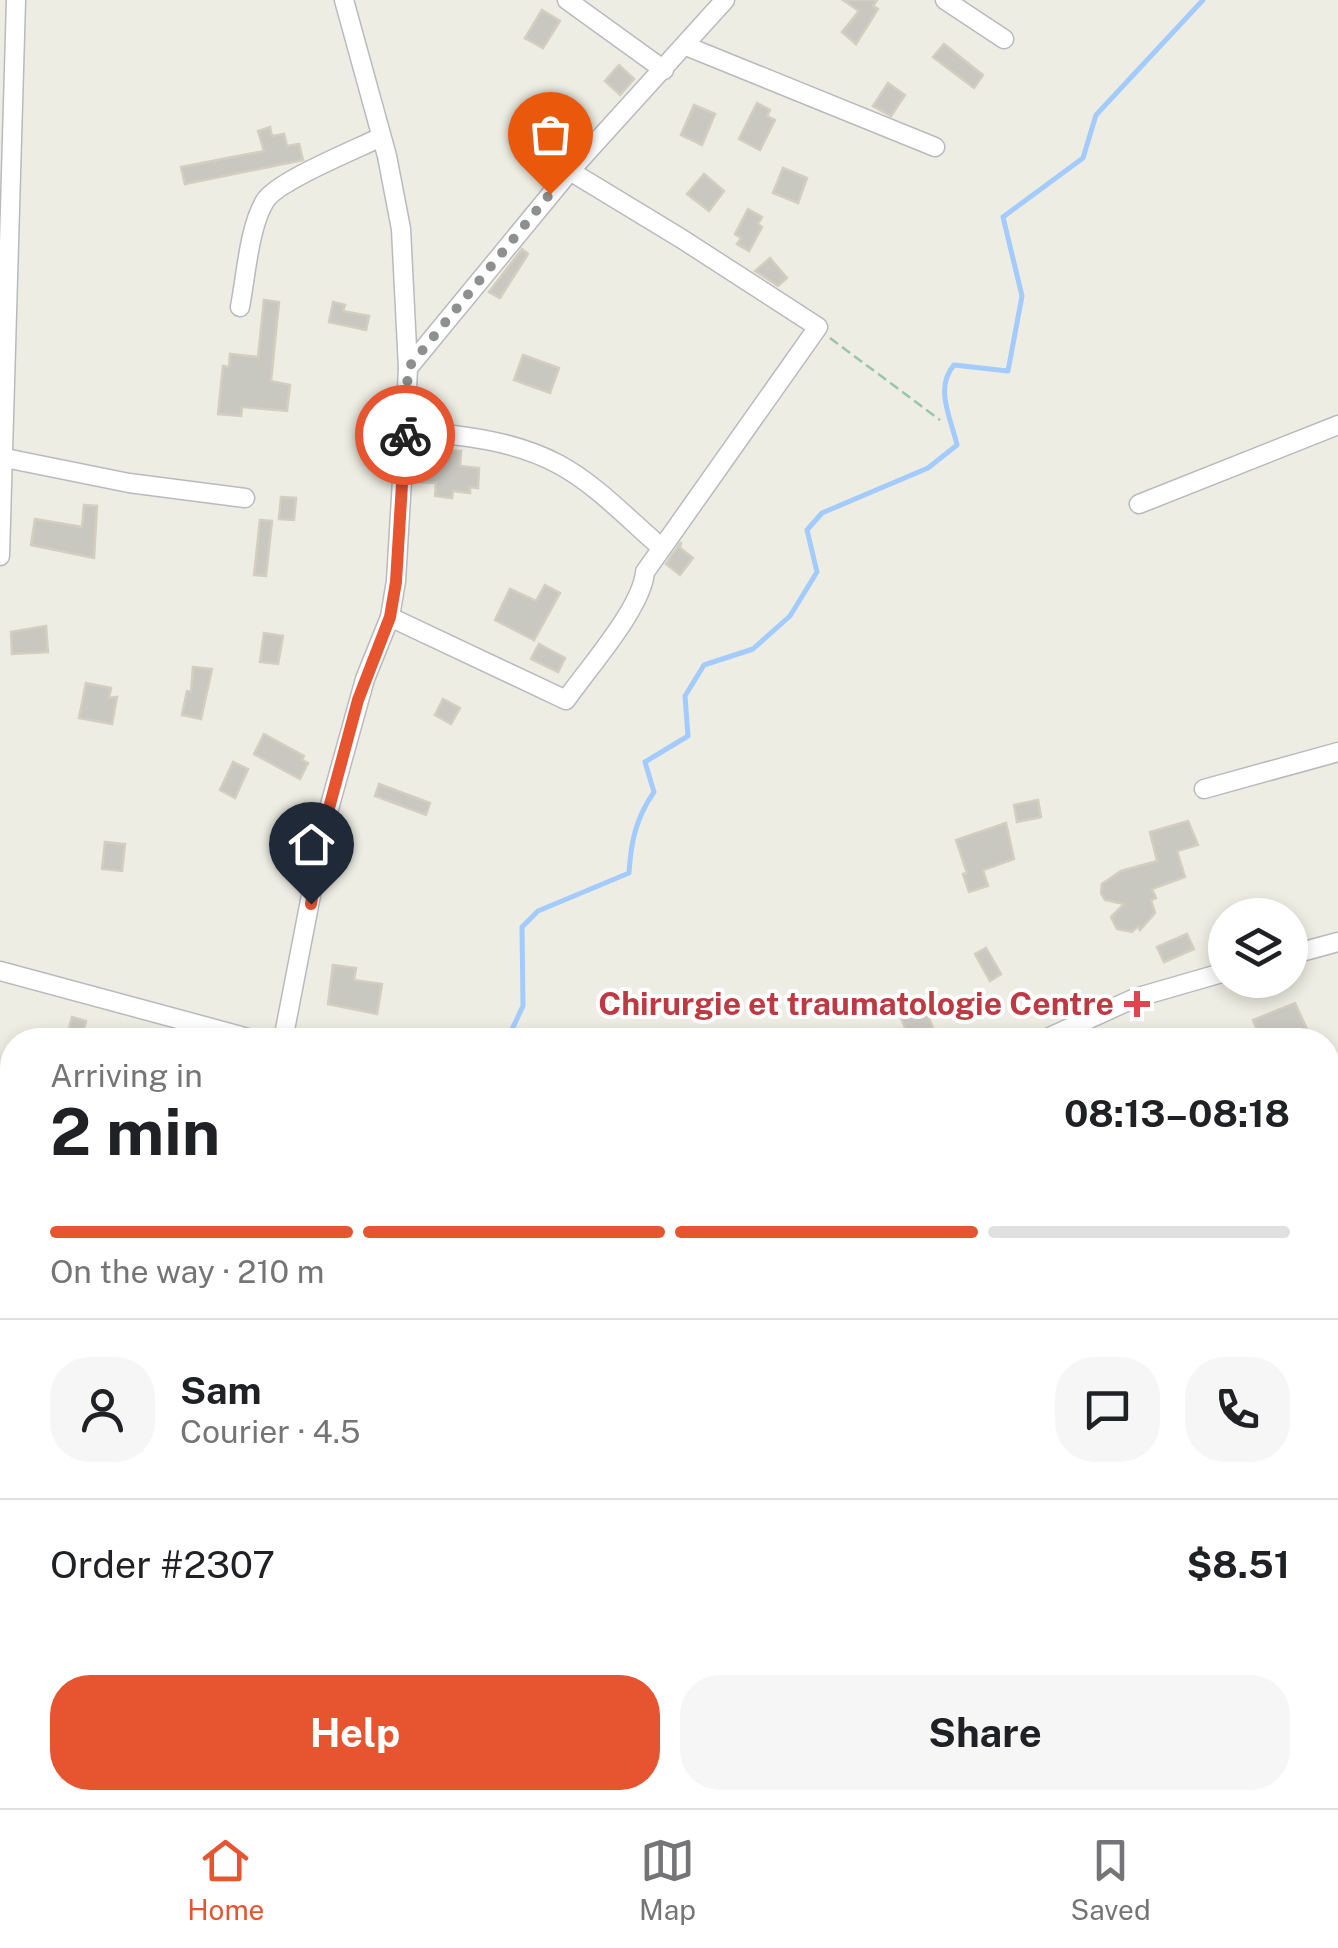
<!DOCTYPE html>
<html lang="en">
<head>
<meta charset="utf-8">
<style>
  :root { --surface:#fff; --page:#f6f6f6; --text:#202124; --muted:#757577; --line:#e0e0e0; --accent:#e75430 }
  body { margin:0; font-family:"Public Sans",sans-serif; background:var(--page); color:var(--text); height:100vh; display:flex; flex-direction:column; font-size:38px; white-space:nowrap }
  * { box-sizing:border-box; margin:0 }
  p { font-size:32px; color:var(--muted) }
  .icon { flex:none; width:55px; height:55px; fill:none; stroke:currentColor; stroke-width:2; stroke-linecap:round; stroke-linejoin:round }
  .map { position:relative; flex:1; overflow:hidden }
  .side { position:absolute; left:0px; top:1028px; width:1340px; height:782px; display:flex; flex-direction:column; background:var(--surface); border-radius:40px 40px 0 0; box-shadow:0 5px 15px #0003 }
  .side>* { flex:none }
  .tools { position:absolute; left:1208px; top:898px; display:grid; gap:20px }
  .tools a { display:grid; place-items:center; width:100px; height:100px; border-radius:50%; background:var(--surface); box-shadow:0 5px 15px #0003; font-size:50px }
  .pin { position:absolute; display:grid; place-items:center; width:85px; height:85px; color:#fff; margin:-102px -42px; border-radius:50% 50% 50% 0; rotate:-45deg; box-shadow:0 0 10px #0007 }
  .pin .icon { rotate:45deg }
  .courier { position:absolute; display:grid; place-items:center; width:100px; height:100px; margin:-50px; border:8px solid #e75430; border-radius:50%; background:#fff; color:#222; box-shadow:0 2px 12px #0007 }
  .headline em { font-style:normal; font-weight:700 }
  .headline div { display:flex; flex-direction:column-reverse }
  .headline { display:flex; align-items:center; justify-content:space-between; height:170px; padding:0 50px }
  h1 { font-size:65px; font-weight:700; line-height:75px }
  .bar { display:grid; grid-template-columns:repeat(4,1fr); gap:15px 10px; align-content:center; height:120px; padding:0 50px }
  .bar i { height:12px; border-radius:8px; background:var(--line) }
  .bar .active { background:var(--accent) }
  .bar p { grid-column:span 4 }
  .line { display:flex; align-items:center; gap:25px; padding:0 50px; border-top:2px solid var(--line) }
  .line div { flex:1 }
  .round { display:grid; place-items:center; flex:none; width:105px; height:105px; border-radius:40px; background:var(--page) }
  .action { display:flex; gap:20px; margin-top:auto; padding:20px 50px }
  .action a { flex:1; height:115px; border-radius:40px; background:var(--accent); color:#fff; font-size:40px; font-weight:700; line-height:115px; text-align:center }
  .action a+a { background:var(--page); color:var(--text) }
  .dock { display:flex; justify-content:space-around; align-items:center; height:140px; border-top:2px solid var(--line); background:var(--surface); font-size:28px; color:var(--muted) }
  .dock a { display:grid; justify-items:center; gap:5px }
  .dock .active { color:var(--accent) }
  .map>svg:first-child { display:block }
</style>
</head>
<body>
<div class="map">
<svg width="1338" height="1808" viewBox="0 0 1338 1808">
  <rect width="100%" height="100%" fill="#eeede3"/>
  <!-- water -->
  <path fill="#a3cbfe" d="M290 1798H357L354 1808H292L288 1807Z"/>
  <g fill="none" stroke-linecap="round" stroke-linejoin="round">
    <!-- stream -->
    <g stroke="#a3cbfe" stroke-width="5">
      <path d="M507 1040 523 1006 522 927 538 911 629 873C631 841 636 818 654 792L645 762 688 736 685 696 704 665 753 649 790 616 817 572 807 530 822 513 928 468 957 445C951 418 934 388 954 365L1008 371 1022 296 1003 217 1083 158 1096 115 1203 0"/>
      <path d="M262 1808 265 1798"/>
    </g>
  </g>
  <!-- building -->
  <g fill="#c8c7c0" stroke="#d2cfc1" stroke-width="2.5">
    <path d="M843 0H877L873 6 878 9 856 44 842 32 859 11Z"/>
    <path d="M542 10 560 21 543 48 525 38Z"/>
    <path d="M944 44 983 75 974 88 933 57Z"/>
    <path d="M619 65 634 79 620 95 605 81Z"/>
    <path d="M888 83 905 95 891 116 873 106Z"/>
    <path d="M757 103 770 110 767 116 775 120 760 150 739 139Z"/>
    <path d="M694 105 715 114 702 145 681 135Z"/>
    <path d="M270 127 272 136 284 134 287 146 299 144 303 160 185 184 181 167 264 151 258 131Z"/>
    <path d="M783 168 807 178 798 203 773 193Z"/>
    <path d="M704 174 724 191 709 211 687 194Z"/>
    <path d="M748 209 762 217 758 224 762 227 749 251 737 244 741 238 735 234Z"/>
    <path d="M522 249 528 254 500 298 489 292Z"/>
    <path d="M770 258 787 278 778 286 755 271Z"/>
    <path d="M264 300 279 302 271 381 290 385 287 411 242 407 241 416 218 414 223 366 229 367 230 354 258 357Z"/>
    <path d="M333 302 345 305 343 311 369 316 366 330 329 322Z"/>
    <path d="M523 355 559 368 550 393 514 380Z"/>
    <path d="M442 450 461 451 460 466 479 468 478 488 470 487V493L453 491 452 498 435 496 436 483 419 482 420 462 441 463Z"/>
    <path d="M281 497 296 498 294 520 279 519Z"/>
    <path d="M84 505 97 506 94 558 31 545 35 519 82 527Z"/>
    <path d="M260 520 272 521 266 576 254 575Z"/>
    <path d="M681 542 680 548 693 558 680 575 666 564Z"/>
    <path d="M545 585 560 593 534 640 495 620 510 589 536 601Z"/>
    <path d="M46 626 48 652 12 654 11 632Z"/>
    <path d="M264 633 283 636 278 664 260 662Z"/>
    <path d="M539 644 565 658 558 672 531 659Z"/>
    <path d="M193 667 212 669 201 719 182 715 187 691 191 692Z"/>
    <path d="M86 683 111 688 109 698 117 697 112 724 79 718Z"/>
    <path d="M443 699 460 708 451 724 435 715Z"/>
    <path d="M264 734 304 756 302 760 308 763 300 779 254 754Z"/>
    <path d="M233 762 248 769 235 798 220 790Z"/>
    <path d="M379 784 430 803 426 815 375 796Z"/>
    <path d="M1038 800 1041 817 1017 822 1014 805Z"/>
    <path d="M1188 821 1198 845 1177 851 1185 877 1152 889 1156 898 1151 900 1155 913 1140 930 1138 926 1132 932 1117 929 1111 917 1124 904 1105 900 1101 893 1102 884 1121 871 1157 861 1150 832Z"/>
    <path d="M1006 823 1014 859 983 870 988 886 969 892 963 874 967 873 956 840Z"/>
    <path d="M105 842 125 844 122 871 102 869Z"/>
    <path d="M1187 934 1194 949 1164 962 1157 947Z"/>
    <path d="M986 948 1001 974 990 981 975 954Z"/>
    <path d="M333 965 356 968 354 980 382 984 377 1014 328 1004Z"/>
    <path d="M1295 1003 1312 1040H1261L1253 1020Z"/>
    <path d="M923 1004 938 1040H910L899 1013Z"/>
    <path d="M72 1017 86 1021 81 1040H66Z"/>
  </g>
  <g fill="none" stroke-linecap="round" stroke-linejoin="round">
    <defs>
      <g id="minor">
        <path d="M567 0 664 70"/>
        <path d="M945 0 1004 39"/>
        <path d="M686 46 935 147"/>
        <path d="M240 307C246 276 249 227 265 201 277 181 357 149 381 137"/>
        <path d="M408 368 570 171 725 0"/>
        <path d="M405 430C457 435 511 439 558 464 596 484 630 521 662 548"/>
        <path d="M5 458 129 483 245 498"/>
        <path d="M1139 504 1338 425"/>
        <path d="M0 556 16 0"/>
        <path d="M390 617 566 700C588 668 642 608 645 572L818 327 682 239 570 171"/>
        <path d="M1204 789 1338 752"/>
        <path d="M1290 955 1338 942"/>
        <path d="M0 971 256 1040"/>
        <path d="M283 1040 325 823 365 679 390 617 396 581 405 430 408 368 401 229 387 156 344 0"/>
        <path d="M1043 1040 1135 998 1225 972"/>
        <path d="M1328 1264 1338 1260"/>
        <path d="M0 1633 12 1604"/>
        <path d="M544 1798V1808"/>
        <path d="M954 1808 964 1798"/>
      </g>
      <g id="major">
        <path d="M1328 1667 1338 1665"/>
        <path d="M0 1728 12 1726"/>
      </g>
    </defs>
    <!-- minor casing -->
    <use href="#minor" stroke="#b8babf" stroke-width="21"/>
    <!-- major casing -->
    <use href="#major" stroke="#efd75a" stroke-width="26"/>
    <!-- path -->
    <path stroke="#99c6aa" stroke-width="2.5" stroke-dasharray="10 5" stroke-linecap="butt" d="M830 338 940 420"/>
    <!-- minor -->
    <use href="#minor" stroke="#fff" stroke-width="18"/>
    <!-- major -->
    <use href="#major" stroke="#fefaa8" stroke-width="22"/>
  </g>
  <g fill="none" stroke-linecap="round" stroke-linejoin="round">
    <!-- done -->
    <path stroke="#8e9090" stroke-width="10" stroke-dasharray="0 18" d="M405 435 408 368 550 194"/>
    <!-- route -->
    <path stroke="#e75430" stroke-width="12" d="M311 904 325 823 358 700 390 617 396 582 405 435"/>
  </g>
  <!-- markers -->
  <path fill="#e0444e" stroke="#fff" stroke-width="4" d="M1132 989h10v10h10v10h-10v10h-10v-10h-10v-10h10z"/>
  <g text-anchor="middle" stroke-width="8" stroke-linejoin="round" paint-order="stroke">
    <!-- health labels -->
    <g font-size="32" font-weight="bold" fill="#be3a42" stroke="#fff" text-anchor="end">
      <text x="1114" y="1015">Chirurgie et traumatologie Centre</text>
    </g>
  </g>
</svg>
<div class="tools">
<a><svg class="icon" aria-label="layers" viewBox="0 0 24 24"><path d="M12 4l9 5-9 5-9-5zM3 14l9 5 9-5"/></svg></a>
</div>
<div class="pin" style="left:550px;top:194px;background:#ea580c"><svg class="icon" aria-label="bag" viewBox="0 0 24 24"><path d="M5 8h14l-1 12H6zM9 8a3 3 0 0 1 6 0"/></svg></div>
<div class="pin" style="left:311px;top:904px;background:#1f2937"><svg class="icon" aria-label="home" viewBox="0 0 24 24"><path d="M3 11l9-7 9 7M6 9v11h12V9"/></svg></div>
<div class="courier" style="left:405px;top:435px"><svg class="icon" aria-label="bike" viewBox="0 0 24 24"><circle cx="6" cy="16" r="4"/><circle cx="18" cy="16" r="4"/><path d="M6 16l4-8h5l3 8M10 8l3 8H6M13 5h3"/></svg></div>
<section class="side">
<div class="headline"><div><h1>2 min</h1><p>Arriving in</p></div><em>08:13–08:18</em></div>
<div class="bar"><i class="active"></i><i class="active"></i><i class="active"></i><i></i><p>On the way · 210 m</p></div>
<div class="line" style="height:180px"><a class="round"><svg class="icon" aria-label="person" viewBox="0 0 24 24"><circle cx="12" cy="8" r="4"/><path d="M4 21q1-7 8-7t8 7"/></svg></a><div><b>Sam</b><p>Courier · 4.5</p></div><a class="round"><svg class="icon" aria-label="chat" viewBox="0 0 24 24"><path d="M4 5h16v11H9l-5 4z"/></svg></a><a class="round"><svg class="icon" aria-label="phone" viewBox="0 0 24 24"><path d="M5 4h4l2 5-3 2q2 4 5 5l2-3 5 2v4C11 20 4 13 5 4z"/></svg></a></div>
<div class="line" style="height:130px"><div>Order #2307</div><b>$8.51</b></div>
<div class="action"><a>Help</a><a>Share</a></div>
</section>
</div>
<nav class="dock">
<a class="active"><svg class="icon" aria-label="home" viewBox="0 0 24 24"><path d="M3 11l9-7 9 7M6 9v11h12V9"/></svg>Home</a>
<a><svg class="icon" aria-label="map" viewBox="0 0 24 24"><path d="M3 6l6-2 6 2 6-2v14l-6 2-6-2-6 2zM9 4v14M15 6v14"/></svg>Map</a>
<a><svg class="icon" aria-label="saved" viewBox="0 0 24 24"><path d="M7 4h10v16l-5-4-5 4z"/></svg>Saved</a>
</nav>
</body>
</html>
